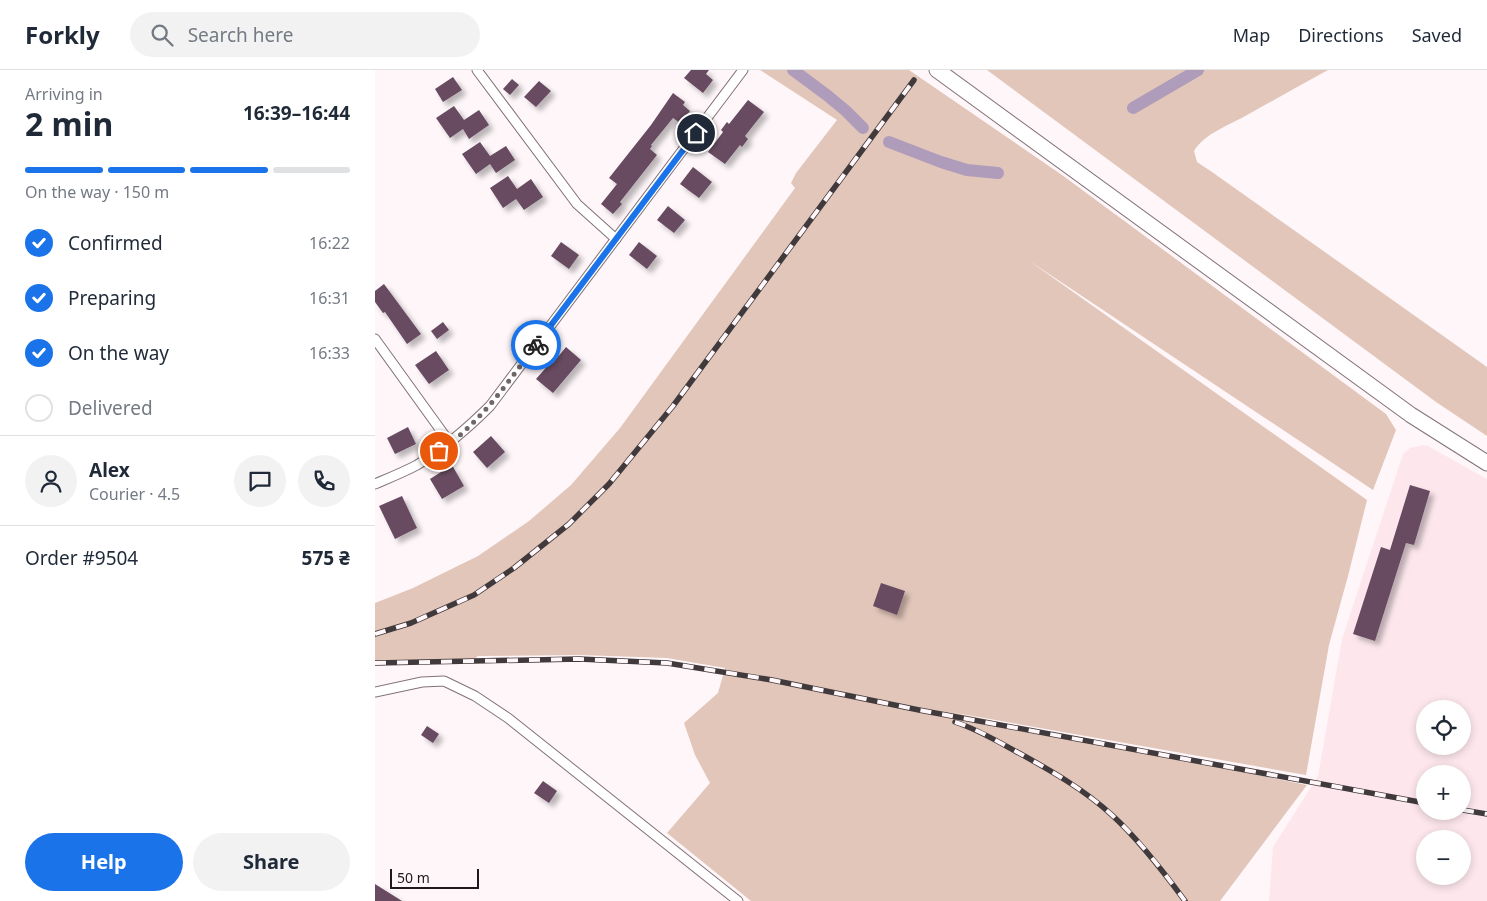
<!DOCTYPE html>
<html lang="en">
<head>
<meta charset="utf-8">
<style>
  :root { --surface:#fff; --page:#f2f2f3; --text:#1f2937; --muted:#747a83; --line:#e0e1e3; --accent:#1a73e8 }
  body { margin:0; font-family:"Noto Sans",sans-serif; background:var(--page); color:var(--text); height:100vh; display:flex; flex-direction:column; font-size:19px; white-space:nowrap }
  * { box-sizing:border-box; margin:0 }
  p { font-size:16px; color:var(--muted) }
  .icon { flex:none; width:28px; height:28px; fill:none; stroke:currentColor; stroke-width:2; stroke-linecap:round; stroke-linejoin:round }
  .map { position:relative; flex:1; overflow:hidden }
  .drawer { display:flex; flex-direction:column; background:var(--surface); width:375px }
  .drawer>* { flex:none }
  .tools { position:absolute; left:1041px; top:630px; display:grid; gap:10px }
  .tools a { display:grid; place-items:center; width:55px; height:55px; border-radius:50%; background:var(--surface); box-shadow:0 2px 8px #0003; font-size:25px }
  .scale { position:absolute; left:15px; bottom:12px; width:89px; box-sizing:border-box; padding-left:5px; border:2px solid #20191b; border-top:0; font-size:14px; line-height:18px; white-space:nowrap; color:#20191b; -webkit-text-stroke:4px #fef6f9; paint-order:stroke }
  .pin { position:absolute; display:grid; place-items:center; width:42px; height:42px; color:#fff; margin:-21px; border:2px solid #fff; border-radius:50%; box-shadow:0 1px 5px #0007 }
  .courier { position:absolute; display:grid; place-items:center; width:50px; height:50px; margin:-25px; border:4px solid #1a73e8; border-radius:50%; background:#fff; color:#222; box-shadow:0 1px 6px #0007 }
  .headline em { font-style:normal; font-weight:700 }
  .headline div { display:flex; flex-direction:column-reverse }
  .headline { display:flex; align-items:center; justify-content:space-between; height:85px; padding:0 25px }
  h1 { font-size:32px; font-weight:700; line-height:38px }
  .bar { display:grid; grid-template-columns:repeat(4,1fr); gap:8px 5px; align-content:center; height:60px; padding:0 25px }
  .bar i { height:6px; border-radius:4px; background:var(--line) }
  .bar .active { background:var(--accent) }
  .bar p { grid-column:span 4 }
  .line { display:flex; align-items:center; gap:12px; padding:0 25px; border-top:1px solid var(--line) }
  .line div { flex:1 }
  .round { display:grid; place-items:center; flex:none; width:52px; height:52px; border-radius:26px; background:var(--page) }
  ol { padding:0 25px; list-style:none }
  li { display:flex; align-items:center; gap:15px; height:55px }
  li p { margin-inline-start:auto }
  li .icon { padding:5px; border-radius:50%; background:var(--accent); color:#fff; stroke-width:4 }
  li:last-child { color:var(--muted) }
  li i { width:28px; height:28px; border:2px solid var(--line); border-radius:50% }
  .primary-button { display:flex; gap:10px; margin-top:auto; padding:10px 25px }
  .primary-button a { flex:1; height:58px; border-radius:30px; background:var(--accent); color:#fff; font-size:20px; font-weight:700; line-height:58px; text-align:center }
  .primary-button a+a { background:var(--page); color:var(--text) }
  header { display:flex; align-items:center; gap:30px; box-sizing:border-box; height:70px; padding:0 25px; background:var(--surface); border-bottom:1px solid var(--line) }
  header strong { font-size:24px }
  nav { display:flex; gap:28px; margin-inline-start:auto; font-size:18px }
  .search { width:350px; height:45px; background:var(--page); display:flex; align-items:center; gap:12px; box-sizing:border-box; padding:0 18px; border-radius:28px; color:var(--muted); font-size:19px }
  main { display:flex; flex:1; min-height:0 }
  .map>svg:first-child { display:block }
</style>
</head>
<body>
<header>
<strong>Forkly</strong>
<div class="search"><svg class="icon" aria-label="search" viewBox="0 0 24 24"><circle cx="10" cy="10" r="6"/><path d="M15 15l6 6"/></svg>Search here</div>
<nav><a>Map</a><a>Directions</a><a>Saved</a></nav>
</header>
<main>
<section class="drawer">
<div class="headline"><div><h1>2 min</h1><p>Arriving in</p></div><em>16:39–16:44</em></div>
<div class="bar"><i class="active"></i><i class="active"></i><i class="active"></i><i></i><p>On the way · 150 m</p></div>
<ol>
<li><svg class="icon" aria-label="check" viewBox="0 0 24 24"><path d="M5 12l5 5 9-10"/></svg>Confirmed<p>16:22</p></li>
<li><svg class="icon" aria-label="check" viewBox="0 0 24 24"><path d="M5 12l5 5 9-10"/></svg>Preparing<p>16:31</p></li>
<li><svg class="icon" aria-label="check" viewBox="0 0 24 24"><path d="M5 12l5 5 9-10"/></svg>On the way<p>16:33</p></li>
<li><i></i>Delivered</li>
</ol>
<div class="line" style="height:90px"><a class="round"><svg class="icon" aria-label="person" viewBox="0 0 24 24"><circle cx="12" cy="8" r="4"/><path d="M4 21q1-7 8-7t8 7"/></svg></a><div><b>Alex</b><p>Courier · 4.5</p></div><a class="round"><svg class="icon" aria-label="chat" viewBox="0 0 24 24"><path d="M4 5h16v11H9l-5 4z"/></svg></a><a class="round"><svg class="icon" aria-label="phone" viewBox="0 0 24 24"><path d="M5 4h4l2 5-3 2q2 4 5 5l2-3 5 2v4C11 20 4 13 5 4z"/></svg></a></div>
<div class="line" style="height:65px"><div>Order #9504</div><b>575 ₴</b></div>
<div class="primary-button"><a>Help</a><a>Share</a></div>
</section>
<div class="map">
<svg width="1112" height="831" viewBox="0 0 1112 831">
  <defs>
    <filter id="shadow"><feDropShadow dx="4.5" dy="4.5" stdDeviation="2.5" flood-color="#0004"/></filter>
  </defs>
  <rect width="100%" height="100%" fill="#fef6f9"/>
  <!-- built -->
  <path fill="#fde7ed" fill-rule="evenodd" d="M1048 375 1053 376 1112 409V831H894L898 777 943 706 967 569 1028 384 1035 378ZM1050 639H1088V676H1050ZM1050 704H1088V741H1050ZM1050 769H1088V806H1050Z"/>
  <!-- green -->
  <g fill="#e2c6ba">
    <path d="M385 0H534L687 105 1011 344 1021 360 998 420 653 190 992 430 973 506 954 575 931 705 575 642 932 715 845 831H376L292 763 335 713 320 685 309 653 343 623 350 598 292 588 205 585 103 586 97 591 0 593V533L38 518 103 486 154 451 196 415 245 358 420 118 416 113 421 103 462 50Z"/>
    <path d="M612 0H953C926 15 899 30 872 45 853 56 830 63 819 81L822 92 837 102 1112 297V366L1061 332Z"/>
  </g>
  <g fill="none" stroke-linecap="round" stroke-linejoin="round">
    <!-- canal -->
    <g stroke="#ae9cba" stroke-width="12">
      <path d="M418 0 453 26 471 41 488 58"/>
      <path d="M758 38 823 0"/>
      <path d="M514 72 566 92 592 100 623 103"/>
    </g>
  </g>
  <!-- building -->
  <g fill="#674c61" filter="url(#shadow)">
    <path d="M316 0H334L331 4 338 10 328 23 309 8Z"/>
    <path d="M78 7 87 20 68 32 60 19Z"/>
    <path d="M137 9 144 15 135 25 128 19Z"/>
    <path d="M164 11 176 21 161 37 149 27Z"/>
    <path d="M298 23 310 32 308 35 315 41 305 53 298 48 276 75 277 76 275 79 282 85 245 132 247 134 238 144 226 134 242 114 234 108 276 55Z"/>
    <path d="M373 30 389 42 370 66 373 69 367 77 365 75 350 94 333 82 348 62 346 60 352 52 354 54Z"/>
    <path d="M79 36 89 50 104 40 114 55 94 69 88 59 75 68 61 48Z"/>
    <path d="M105 72 115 86 131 76 140 90 121 103 115 94 101 104 87 84Z"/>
    <path d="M318 97 337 112 324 128 305 114Z"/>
    <path d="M133 106 142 119 156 109 168 127 149 140 141 129 128 138 115 118Z"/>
    <path d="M293 136 310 150 299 163 282 150Z"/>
    <path d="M186 172 204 185 194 199 176 186Z"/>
    <path d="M264 172 282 186 272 199 254 185Z"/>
    <path d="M9 214 46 264 32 274 10 242 8 243 0 232V221Z"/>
    <path d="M68 252 74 260 62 269 56 261Z"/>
    <path d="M191 277 206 290 178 323 161 309 176 292 178 293Z"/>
    <path d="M61 281 74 300 54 314 40 295Z"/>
    <path d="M33 357 41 374 20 384 12 368Z"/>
    <path d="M116 366 130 382 112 398 98 382Z"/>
    <path d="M77 395 89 416 67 429 55 409Z"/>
    <path d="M1035 415 1055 421 1039 475 1031 473 1000 571 978 564 1006 477 1015 480Z"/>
    <path d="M27 426 42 458 20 469 4 436Z"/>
    <path d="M506 513 530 521 522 545 498 536Z"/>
    <path d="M52 656 64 664 58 673 46 665Z"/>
    <path d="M168 711 182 721 174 733 159 723Z"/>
    <path d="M0 814 27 831H0Z"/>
  </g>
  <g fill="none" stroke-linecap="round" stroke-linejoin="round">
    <defs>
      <g id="street">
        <path d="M102 0 202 134 241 169"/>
        <path d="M0 269 75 373"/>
        <path d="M0 414C14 408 29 402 42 395 70 378 92 359 115 336L368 0"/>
        <path d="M0 622 47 612 69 611 100 626 133 648 363 831"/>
      </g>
      <path id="primary" d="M562 0 1036 345 1112 393"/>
    </defs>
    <!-- street casing -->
    <use href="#street" stroke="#827277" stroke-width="11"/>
    <!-- primary casing -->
    <use href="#primary" stroke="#827277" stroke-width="17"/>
    <!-- street -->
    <use href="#street" stroke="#fff" stroke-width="9"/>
    <!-- primary -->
    <use href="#primary" stroke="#fff" stroke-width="15"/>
    <defs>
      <g id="rail">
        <path d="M0 564 36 553 99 525 139 498 194 454 234 414 298 336 539 10"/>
        <path d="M0 593 204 589 292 593 397 610 544 640 1050 733"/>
        <path d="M580 652C602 659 622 671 642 682 675 700 710 720 738 746 765 771 788 801 810 831"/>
        <path d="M1088 740 1112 744"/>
      </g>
    </defs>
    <!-- rail casing -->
    <use href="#rail" stroke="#413a3c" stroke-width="5.5"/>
    <!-- rail -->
    <use href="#rail" stroke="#fef6f9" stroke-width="4" stroke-dasharray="11" stroke-linecap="butt"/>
  </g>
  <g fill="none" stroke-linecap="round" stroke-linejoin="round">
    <!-- done -->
    <path stroke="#6e6669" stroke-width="5" stroke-dasharray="0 9" d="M64 381C105 354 132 313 161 275"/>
    <!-- route -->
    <path stroke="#1a73e8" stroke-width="6" d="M161 275 321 63"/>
  </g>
</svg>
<div class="tools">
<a><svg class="icon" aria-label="locate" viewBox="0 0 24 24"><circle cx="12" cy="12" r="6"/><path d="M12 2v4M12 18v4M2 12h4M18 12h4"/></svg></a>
<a>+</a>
<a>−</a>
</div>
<div class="scale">50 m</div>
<div class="pin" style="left:64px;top:381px;background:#ea580c"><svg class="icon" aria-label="bag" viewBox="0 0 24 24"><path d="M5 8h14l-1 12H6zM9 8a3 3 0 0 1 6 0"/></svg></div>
<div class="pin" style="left:321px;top:63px;background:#1f2937"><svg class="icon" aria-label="home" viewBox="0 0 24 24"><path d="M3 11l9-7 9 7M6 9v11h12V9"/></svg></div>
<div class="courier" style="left:161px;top:275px"><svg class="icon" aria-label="bike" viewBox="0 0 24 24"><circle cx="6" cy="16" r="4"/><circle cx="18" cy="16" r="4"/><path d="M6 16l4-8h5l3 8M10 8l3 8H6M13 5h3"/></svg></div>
</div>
</main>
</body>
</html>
